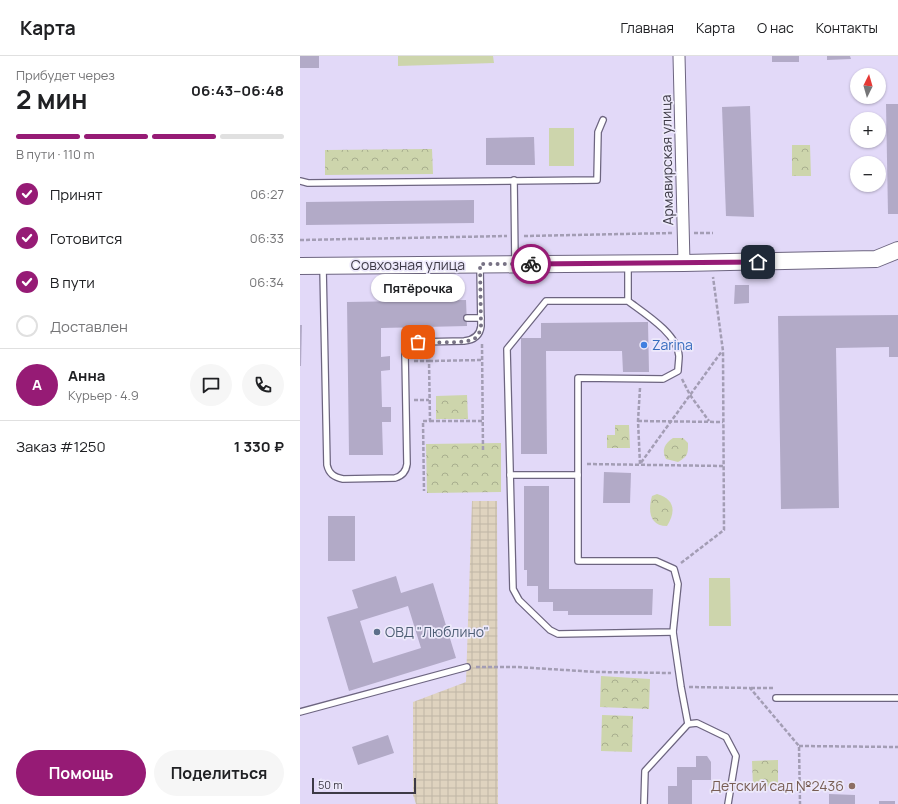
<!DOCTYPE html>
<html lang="ru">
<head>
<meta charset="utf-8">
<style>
  :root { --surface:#fff; --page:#f6f6f6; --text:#202124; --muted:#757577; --line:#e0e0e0; --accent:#961b75 }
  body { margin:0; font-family:Manrope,sans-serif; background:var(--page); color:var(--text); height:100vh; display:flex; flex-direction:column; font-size:15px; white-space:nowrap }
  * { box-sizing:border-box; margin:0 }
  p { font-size:13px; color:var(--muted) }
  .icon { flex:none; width:22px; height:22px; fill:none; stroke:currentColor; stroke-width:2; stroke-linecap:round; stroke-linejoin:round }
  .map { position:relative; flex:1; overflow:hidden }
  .sheet { display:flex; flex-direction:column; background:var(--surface); width:300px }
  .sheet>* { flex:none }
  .needle { width:26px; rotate:5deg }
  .fabs { position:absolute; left:550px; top:12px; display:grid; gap:8px }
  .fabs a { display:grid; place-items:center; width:36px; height:36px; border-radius:50%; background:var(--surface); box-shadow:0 1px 3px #0004; font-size:20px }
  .scale { position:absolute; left:12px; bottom:10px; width:104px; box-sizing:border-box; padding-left:4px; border:2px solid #3d3a46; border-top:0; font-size:11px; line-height:14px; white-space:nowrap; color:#3d3a46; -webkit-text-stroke:3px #ede9fb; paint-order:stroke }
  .pin { position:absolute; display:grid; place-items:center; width:34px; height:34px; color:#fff; margin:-17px; border-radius:8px; box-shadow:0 2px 6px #0006 }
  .courier { position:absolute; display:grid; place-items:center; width:40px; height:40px; margin:-20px; border:3px solid #961b75; border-radius:50%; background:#fff; color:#222; box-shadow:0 1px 5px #0007 }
  .bubble { position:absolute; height:28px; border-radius:14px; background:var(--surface); box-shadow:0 1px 3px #0004; font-size:13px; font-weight:700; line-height:28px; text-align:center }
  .headline em { font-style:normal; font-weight:700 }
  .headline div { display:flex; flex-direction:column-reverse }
  .headline { display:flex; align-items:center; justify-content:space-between; height:68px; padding:0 16px }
  h1 { font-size:26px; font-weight:700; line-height:30px }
  .bar { display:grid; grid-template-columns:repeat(4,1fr); gap:6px 4px; align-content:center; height:48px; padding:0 16px }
  .bar i { height:5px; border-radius:3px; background:var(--line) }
  .bar .on { background:var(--accent) }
  .bar p { grid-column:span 4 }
  .line { display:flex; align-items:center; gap:10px; padding:0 16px; border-top:1px solid var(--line) }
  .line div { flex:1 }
  .round { display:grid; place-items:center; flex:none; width:42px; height:42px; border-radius:21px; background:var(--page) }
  ol { padding:0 16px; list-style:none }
  li { display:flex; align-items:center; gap:12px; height:44px }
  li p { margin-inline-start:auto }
  li .icon { padding:4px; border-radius:50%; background:var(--accent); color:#fff; stroke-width:4 }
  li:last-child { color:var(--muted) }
  li i { width:22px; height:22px; border:2px solid var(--line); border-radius:50% }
  .button { display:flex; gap:8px; margin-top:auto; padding:8px 16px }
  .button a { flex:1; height:46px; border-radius:24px; background:var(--accent); color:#fff; font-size:16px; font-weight:700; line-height:46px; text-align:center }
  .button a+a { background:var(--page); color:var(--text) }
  header { display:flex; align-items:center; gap:24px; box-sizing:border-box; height:56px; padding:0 20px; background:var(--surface); border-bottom:1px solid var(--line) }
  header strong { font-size:19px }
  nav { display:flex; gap:22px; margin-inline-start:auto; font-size:14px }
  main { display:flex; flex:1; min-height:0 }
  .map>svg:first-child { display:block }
</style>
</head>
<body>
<header>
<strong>Карта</strong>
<nav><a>Главная</a><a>Карта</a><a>О нас</a><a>Контакты</a></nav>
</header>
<main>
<section class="sheet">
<div class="headline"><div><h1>2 мин</h1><p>Прибудет через</p></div><em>06:43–06:48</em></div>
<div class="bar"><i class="on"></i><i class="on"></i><i class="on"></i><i></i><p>В пути · 110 m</p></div>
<ol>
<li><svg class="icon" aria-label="check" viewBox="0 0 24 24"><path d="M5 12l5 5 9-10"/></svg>Принят<p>06:27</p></li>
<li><svg class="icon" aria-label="check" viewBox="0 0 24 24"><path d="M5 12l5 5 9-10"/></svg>Готовится<p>06:33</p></li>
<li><svg class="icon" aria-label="check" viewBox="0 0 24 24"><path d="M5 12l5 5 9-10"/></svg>В пути<p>06:34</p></li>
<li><i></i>Доставлен</li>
</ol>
<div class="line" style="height:72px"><b class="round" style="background:var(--accent);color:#fff">А</b><div><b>Анна</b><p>Курьер · 4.9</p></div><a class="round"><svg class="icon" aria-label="chat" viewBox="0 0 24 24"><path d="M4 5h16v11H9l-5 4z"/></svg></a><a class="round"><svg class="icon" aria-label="phone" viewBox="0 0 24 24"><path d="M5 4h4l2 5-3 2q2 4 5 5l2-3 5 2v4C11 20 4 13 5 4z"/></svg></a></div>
<div class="line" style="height:52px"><div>Заказ #1250</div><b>1 330 ₽</b></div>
<div class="button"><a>Помощь</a><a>Поделиться</a></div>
</section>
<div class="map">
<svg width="598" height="748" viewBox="0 0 598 748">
  <defs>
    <pattern id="industrial-grid" width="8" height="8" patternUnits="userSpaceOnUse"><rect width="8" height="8" fill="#dfd3bf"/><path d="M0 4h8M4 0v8" fill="none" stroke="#c0b6a6"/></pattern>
    <pattern id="park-crowns" width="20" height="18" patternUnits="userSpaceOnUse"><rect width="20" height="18" fill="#cdd5ac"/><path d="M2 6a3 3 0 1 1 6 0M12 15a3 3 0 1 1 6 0" fill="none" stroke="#a8ae8e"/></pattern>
  </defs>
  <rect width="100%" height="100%" fill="#e2d9f8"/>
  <!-- industrial -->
  <path fill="url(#industrial-grid)" d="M172 445H197L198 748H116L113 739V646L166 626Z"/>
  <!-- park -->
  <g fill="url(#park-crowns)">
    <path d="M492 89H510L511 120H492Z"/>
    <path d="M132 93 133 118 25 119V94Z"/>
    <path d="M167 339 168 363H136V340Z"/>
    <path d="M315 369H329L330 392H307V379H315Z"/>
    <path d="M373 382H383L388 387C388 398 388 400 378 406L366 403C361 394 365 387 373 382Z"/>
    <path d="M201 387V436L127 437 126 388Z"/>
    <path d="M357 438C375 443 376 456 367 470 349 470 348 454 352 440Z"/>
    <path d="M301 620 350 623 349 653 300 651Z"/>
    <path d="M302 659 333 660 332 696 301 695Z"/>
    <path d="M478 704V730L453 731 452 705Z"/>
  </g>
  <!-- pitch -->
  <g fill="#cdd5ac">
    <path d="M98 0H193L194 7 98 10Z"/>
    <rect x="249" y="72" width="25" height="38"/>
    <path d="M409 522H430L431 570H409Z"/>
  </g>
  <!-- building -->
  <g fill="#b2aac7" fill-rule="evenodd">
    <rect x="0" y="0" width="19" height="12"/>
    <rect x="472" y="0" width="27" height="6"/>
    <path d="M527 0H550L551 3 527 4Z"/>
    <path d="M586 48H598V158H588Z"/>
    <path d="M450 50 454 161 426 160 422 51Z"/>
    <path d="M234 81 235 109H186V82Z"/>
    <path d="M174 144V167L6 169V146Z"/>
    <path d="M435 229H449V247L434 248Z"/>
    <path d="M166 244 167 270 81 272V301L90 300V314L81 315 82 351H91V366H82L83 399H49L47 246Z"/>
    <path d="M598 259V301H589V291L536 292 539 452 481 453 478 260Z"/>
    <path d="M348 266 349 316H323L322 295H246L247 398H221V282H241V267Z"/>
    <path d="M0 269H2L1 310H0Z"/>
    <path d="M304 416 331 417 330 447H303Z"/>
    <path d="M224 430H249V533H353L352 559H268V555H253V546H238V530H227V514H224Z"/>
    <rect x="28" y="460" width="27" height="45"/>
    <path d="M96 520 101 537 133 527 156 602 49 635 27 561 58 552 52 534ZM108 550 121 592 73 607 60 565Z"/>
    <path d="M88 679 94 697 58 709 52 691Z"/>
    <path d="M396 700H407L411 706V724H392V748H368V730H377V711H396Z"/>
    <path d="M529 738 555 739V748H529Z"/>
    <rect x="579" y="745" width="16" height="3"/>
  </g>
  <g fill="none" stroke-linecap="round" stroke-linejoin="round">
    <defs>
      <g id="lane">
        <path d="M214 124 215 206"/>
        <path d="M0 125 8 127 297 124 298 76 303 64"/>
        <path d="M328 209V245C344 257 378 278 379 300 379 305 378 310 378 315L363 323 278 322V505H356L374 513 378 528 373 576 258 578 250 574 219 544 213 533 207 293 246 245H328"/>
        <path d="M23 212 27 409C29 418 34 421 43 423L95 422C102 420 106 416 107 408L105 298C107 291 111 288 118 286L164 285C174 284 180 279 181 270L180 210"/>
        <path d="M167 262H181"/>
        <path d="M210 419H278"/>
        <path d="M373 576 381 631 388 668"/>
        <path d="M476 642H598"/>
        <path d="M0 656 167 611"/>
        <path d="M344 748 345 715 388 668 397 667 426 681 436 700 428 748"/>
      </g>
      <path id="street" d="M379 0 384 207"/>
      <path id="secondary" d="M0 210 384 207 576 203 598 194"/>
    </defs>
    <!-- lane casing -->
    <use href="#lane" stroke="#6d6580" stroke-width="8"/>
    <!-- street casing -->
    <use href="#street" stroke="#6d6580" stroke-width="13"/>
    <!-- secondary casing -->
    <use href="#secondary" stroke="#6d6580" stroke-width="18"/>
    <!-- path -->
    <g stroke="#a39db4" stroke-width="2.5" stroke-dasharray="4 2" stroke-linecap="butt">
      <path d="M394 177H413"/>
      <path d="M224 180 373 177"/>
      <path d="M0 184 207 180"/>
      <path d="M182 288 183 394"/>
      <path d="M114 305H129L130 365H123L124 435"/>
      <path d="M129 305 182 304"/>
      <path d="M382 323 390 339 409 365"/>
      <path d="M340 332 338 365 340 408 422 295"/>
      <path d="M114 344H129"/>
      <path d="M130 365H183"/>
      <path d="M338 365 423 366"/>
      <path d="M287 408 423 410"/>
      <path d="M381 507 424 474 423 295 413 221"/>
      <path d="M176 611H217L297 616 371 617"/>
      <path d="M389 631 450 632 499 690 500 748"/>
      <path d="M451 632H474"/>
      <path d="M499 690 598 691"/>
    </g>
    <!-- lane -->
    <use href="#lane" stroke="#fff" stroke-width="5.5"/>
    <!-- street -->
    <use href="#street" stroke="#fff" stroke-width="11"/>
    <!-- secondary -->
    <use href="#secondary" stroke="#fff" stroke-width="16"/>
  </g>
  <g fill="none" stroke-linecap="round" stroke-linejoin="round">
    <!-- done -->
    <path stroke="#777284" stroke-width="4" stroke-dasharray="0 7.2" d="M118 286C129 286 165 288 174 283 179 280 180 275 181 270L180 208H231"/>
    <!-- route -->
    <path stroke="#961b75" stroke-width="5" d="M231 208 458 206"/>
  </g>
  <!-- markers -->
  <circle fill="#3f7fe0" stroke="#ede9fb" stroke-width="1.5" cx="344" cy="289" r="4"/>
  <circle fill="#5c6f8a" stroke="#ede9fb" stroke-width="1.5" cx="77" cy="576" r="4"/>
  <circle fill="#8d6e63" stroke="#ede9fb" stroke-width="1.5" cx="552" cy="730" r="4"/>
  <g text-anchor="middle" stroke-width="3.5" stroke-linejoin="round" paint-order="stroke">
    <!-- street labels -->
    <g font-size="14" fill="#3d3a46" stroke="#ede9fb">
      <text transform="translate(367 104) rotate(-91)" y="5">Армавирская улица</text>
      <text x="108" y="214">Совхозная улица</text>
    </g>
    <!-- shop labels -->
    <g font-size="14" fill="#366cbe" stroke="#ede9fb" text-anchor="start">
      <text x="352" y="294">Zarina</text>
    </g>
    <!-- service labels -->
    <g font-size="14" fill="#4e5e75" stroke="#ede9fb" text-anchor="start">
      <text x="85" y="581">ОВД "Люблино"</text>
    </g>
    <!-- education labels -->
    <g font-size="14" fill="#785e54" stroke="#ede9fb" text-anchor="end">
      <text x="544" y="735">Детский сад №2436</text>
    </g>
  </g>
</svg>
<div class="fabs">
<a><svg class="needle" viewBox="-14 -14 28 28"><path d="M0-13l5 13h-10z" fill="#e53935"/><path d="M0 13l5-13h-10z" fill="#757577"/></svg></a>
<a>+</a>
<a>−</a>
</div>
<div class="scale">50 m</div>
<div class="pin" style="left:118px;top:286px;background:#ea580c"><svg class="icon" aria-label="bag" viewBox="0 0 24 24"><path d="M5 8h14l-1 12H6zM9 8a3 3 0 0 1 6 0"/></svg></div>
<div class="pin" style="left:458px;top:206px;background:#1f2937"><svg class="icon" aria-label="home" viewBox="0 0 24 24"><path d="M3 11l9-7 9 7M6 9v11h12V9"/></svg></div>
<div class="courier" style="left:231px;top:208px"><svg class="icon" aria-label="bike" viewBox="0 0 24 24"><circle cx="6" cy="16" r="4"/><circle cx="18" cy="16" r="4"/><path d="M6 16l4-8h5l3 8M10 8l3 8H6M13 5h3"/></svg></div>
<div class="bubble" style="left:71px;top:218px;width:94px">Пятёрочка</div>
</div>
</main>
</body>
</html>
